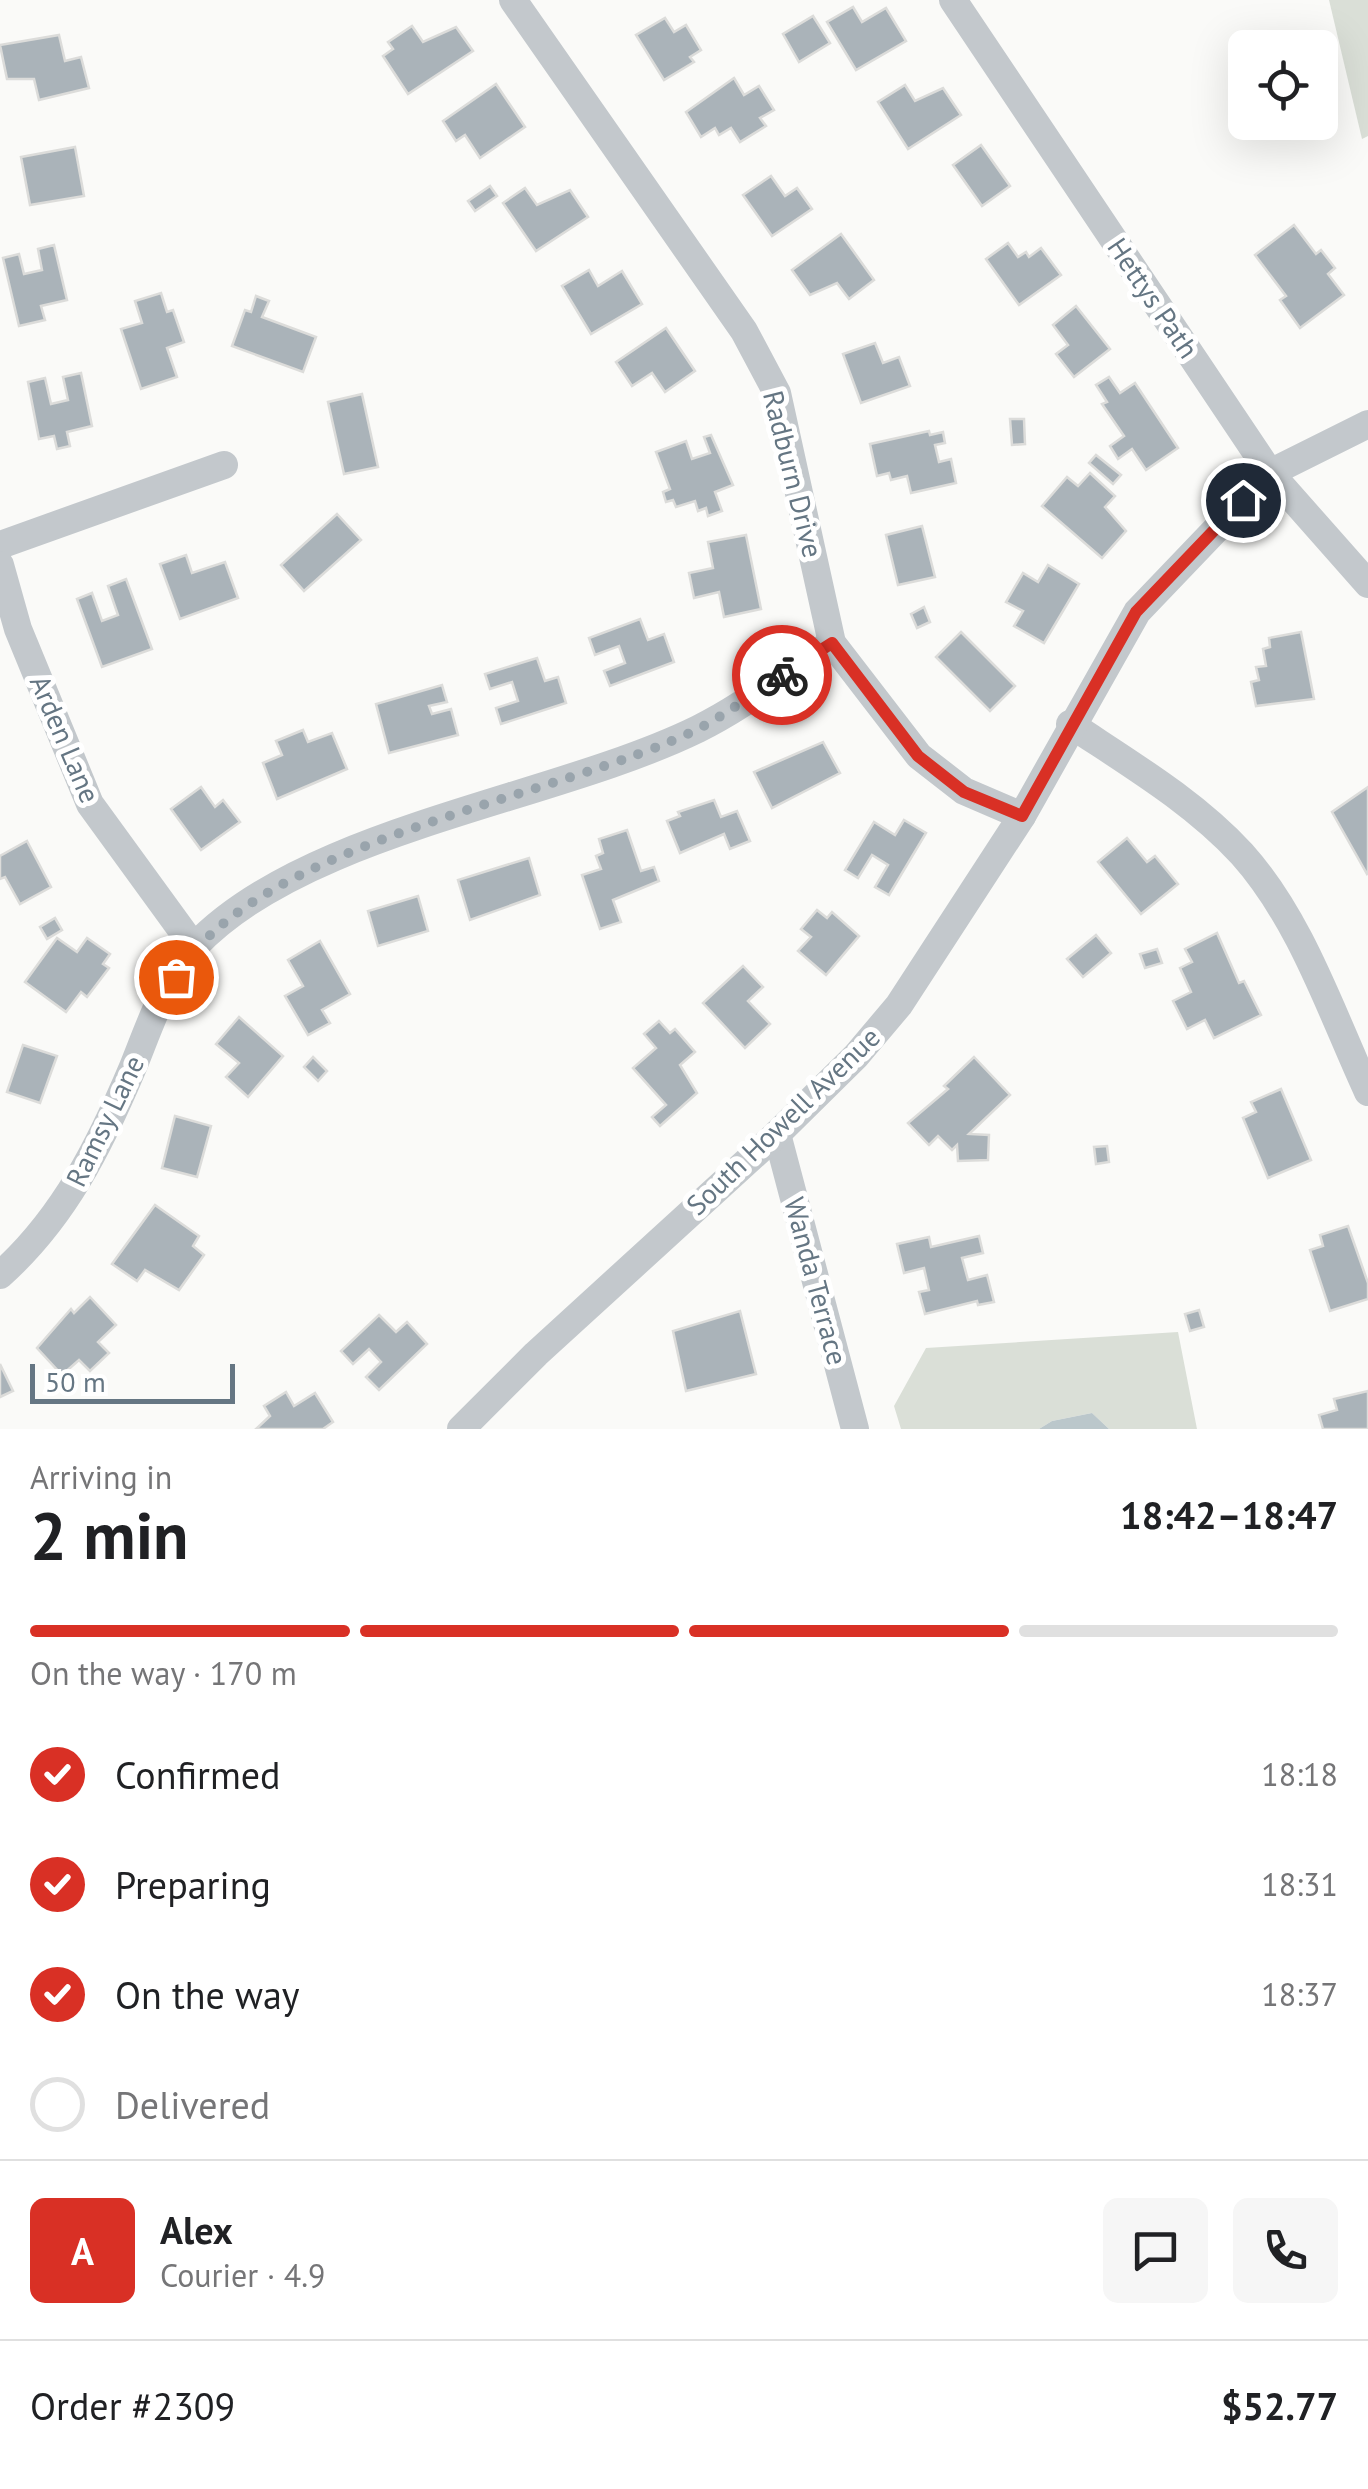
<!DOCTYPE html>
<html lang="en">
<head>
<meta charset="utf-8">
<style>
  :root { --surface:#fff; --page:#f6f6f6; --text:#202124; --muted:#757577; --line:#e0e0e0; --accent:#d93025 }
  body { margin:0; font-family:"PT Sans",sans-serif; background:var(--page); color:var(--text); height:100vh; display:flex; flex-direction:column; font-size:38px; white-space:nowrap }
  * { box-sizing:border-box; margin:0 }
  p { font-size:32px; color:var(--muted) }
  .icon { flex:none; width:55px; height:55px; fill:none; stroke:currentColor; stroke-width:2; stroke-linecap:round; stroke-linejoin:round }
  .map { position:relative; height:1429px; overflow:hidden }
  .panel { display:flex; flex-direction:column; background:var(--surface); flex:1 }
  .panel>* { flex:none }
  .tools { position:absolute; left:1228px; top:30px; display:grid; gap:20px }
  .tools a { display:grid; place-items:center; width:110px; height:110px; border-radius:15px; background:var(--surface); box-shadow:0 10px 40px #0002; font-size:50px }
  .scale { position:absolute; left:30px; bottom:25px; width:205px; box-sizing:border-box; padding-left:10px; border:5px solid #657683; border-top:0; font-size:28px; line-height:35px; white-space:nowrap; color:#657683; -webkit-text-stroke:8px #fff; paint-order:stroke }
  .pin { position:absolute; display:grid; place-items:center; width:85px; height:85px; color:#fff; margin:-42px; border:5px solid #fff; border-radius:50%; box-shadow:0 2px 10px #0007 }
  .courier { position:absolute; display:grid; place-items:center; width:100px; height:100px; margin:-50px; border:8px solid #d93025; border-radius:50%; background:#fff; color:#222; box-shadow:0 2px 12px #0007 }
  .head em { font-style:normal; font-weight:600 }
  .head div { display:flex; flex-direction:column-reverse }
  .head { display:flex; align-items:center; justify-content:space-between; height:170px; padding:0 30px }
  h1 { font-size:65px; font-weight:600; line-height:75px }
  .bar { display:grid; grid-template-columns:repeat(4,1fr); gap:15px 10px; align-content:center; height:120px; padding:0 30px }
  .bar i { height:12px; border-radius:8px; background:var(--line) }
  .bar .selected { background:var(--accent) }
  .bar p { grid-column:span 4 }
  .line { display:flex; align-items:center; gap:25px; padding:0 30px; border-top:2px solid var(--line) }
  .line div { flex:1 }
  .round { display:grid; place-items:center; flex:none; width:105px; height:105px; border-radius:15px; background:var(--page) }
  ol { padding:0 30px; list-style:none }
  li { display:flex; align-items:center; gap:30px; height:110px }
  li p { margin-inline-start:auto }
  li .icon { padding:10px; border-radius:50%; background:var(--accent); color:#fff; stroke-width:4 }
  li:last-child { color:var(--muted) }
  li i { width:55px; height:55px; border:5px solid var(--line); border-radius:50% }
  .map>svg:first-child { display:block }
</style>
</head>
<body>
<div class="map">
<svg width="1368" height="1429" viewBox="0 0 1368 1429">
  <rect width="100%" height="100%" fill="#fafaf8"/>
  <!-- green -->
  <g fill="#dadfd7">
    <path d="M1329 0H1368V136L1362 139Z"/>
    <path d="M1178 1332 1197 1429H1109L1092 1413 1052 1421 1039 1429H901L894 1406 926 1348Z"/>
  </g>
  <!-- water -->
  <path fill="#bbc7cb" d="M1092 1413 1109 1429H1039L1052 1421Z"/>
  <!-- building -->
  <g fill="#aab3b9" stroke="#dcdcda" stroke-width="2.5">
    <path d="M853 7 862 22 886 8 906 41 856 70 827 22Z"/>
    <path d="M813 16 830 43 799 62 783 34Z"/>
    <path d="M665 18 674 32 686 25 701 50 690 57 694 62 664 80 636 35Z"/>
    <path d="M412 26 423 42 456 27 473 51 408 94 383 56 393 49 388 42Z"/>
    <path d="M1281 34 1288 48H1254Z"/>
    <path d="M59 35 65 61 81 57 89 88 39 100 34 79H7L0 45Z"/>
    <path d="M734 78 744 95 759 86 774 110 760 118 766 126 740 142 731 128 719 135 715 128 701 137 686 112Z"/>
    <path d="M496 84 525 127 480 158 465 135 456 141 443 121Z"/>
    <path d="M905 85 915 101 943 88 961 115 908 149 878 102Z"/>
    <path d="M981 145 1010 186 982 206 953 165Z"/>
    <path d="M75 147 84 196 30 205 21 157Z"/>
    <path d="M771 176 785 196 797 188 812 209 772 236 743 195Z"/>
    <path d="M490 186 497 196 475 211 468 201Z"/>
    <path d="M525 188 537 205 570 190 588 217 536 251 503 203Z"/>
    <path d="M1294 225 1316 254 1321 250 1335 268 1328 274 1344 295 1300 328 1280 300 1286 296 1255 255Z"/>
    <path d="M841 234 874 280 849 299 837 283 810 295 792 270Z"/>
    <path d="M1008 243 1018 257 1026 252 1029 257 1041 248 1061 275 1019 305 986 259Z"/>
    <path d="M54 245 67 300 41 306 45 320 19 326 3 258 19 254 24 274 42 270 38 249Z"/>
    <path d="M589 270 598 286 622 271 642 304 591 334 562 286Z"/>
    <path d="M161 293 167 312 173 310 184 342 167 348 177 377 141 389 121 329 142 323 135 301Z"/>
    <path d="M256 296 269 301 262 317 316 337 303 372 232 346 245 310 251 312Z"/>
    <path d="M1076 306 1110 349 1074 377 1056 354 1068 345 1053 325Z"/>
    <path d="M666 328 695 371 665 392 652 373 632 386 616 362Z"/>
    <path d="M875 343 883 363 899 357 910 386 861 403 843 354Z"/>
    <path d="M81 373 92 426 67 432 70 446 57 449 54 436 39 439 28 382 45 378 51 404 68 400 63 377Z"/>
    <path d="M1109 377 1120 393 1135 383 1178 448 1146 470 1132 449 1118 459 1110 446 1124 436 1102 404 1107 402 1096 385Z"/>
    <path d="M362 394 378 467 344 474 328 402Z"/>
    <path d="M1010 419H1024L1025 444 1012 445Z"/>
    <path d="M929 431 930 435 943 432 945 443 935 445 939 462 951 459 956 483 911 493 907 476 891 480 889 473 877 476 870 444Z"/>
    <path d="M711 435 733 485 715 492 722 511 708 516 706 508 698 511 695 501 676 507 673 500 666 502 663 492 670 489 656 452 686 441 692 459 710 453 704 437Z"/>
    <path d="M1096 455 1121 475 1113 484 1089 463Z"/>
    <path d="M1090 473 1115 496 1105 507 1126 531 1102 558 1042 506 1067 477 1078 486Z"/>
    <path d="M337 514 361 540 304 591 281 565Z"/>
    <path d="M922 526 935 577 898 585 886 535Z"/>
    <path d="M746 535 761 609 724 617 719 592 694 598 689 573 713 568 708 542Z"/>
    <path d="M186 555 192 573 225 562 238 598 180 619 160 564Z"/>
    <path d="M1048 565 1079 584 1044 643 1014 626 1023 611 1006 602 1023 573 1038 582Z"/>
    <path d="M126 579 152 649 102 667 77 599 92 593 102 621 118 615 108 586Z"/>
    <path d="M924 607 930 622 917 628 911 614Z"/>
    <path d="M640 619 648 640 664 634 674 662 610 686 604 671 625 663 619 646 595 655 589 638Z"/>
    <path d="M961 632 1015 686 990 711 936 657Z"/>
    <path d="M1301 632 1314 699 1256 706 1251 682 1259 680 1256 667 1266 666 1263 649 1270 647 1269 638Z"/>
    <path d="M537 658 545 681 558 677 566 703 501 724 496 708 518 701 512 682 490 689 485 674Z"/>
    <path d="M442 685 447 702 429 706 432 714 451 709 458 735 389 753 376 704Z"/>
    <path d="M303 730 308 742 332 733 347 769 277 799 263 763 282 755 276 741Z"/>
    <path d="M823 742 840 773 772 808 754 772Z"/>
    <path d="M201 787 215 807 223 800 240 822 201 850 171 809Z"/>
    <path d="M1368 787V873L1367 874 1332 812Z"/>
    <path d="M714 800 721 817 737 811 750 841 730 849 724 834 680 853 667 821 680 816 678 812Z"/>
    <path d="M904 820 926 833 889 895 875 887 888 865 872 855 858 878 845 870 874 822 895 835Z"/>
    <path d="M627 830 641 871 654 867 659 881 613 900 621 922 600 929 582 875 601 869 596 856 603 853 599 839Z"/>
    <path d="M1127 838 1147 862 1155 856 1178 884 1141 914 1098 862Z"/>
    <path d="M27 841 51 887 20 904 5 877 0 879V856Z"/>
    <path d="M529 858 540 895 470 920 458 880Z"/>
    <path d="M418 896 428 931 378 946 368 911Z"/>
    <path d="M817 910 827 918 832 912 859 936 826 975 798 951 811 937 801 929Z"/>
    <path d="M55 918 62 930 47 939 40 927Z"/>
    <path d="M1217 933 1239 983 1244 981 1261 1015 1214 1038 1205 1020 1187 1029 1173 1001 1191 992 1180 968 1192 962 1185 949Z"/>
    <path d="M1096 935 1111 953 1083 977 1067 959Z"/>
    <path d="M57 938 77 952 87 938 110 954 103 964 109 968 87 997 81 992 66 1012 25 982Z"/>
    <path d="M320 941 350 994 322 1010 330 1023 308 1035 285 996 303 986 288 960Z"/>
    <path d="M1157 949 1162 963 1145 968 1140 954Z"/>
    <path d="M743 966 763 987 748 1001 770 1024 745 1048 703 1003Z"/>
    <path d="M239 1017 283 1056 248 1097 226 1077 239 1063 216 1044Z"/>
    <path d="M659 1021 670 1033 675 1029 695 1052 680 1065 697 1093 660 1126 652 1117 666 1105 633 1068 656 1048 644 1034Z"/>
    <path d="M23 1045 57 1056 40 1103 7 1092Z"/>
    <path d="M313 1057 327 1071 318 1081 304 1067Z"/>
    <path d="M974 1057 1010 1095 969 1134 989 1135 988 1160 958 1161 957 1145 952 1150 938 1136 929 1145 908 1123 948 1089 944 1086Z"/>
    <path d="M1281 1089 1311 1160 1268 1178 1243 1118 1256 1112 1251 1102Z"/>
    <path d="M175 1116 211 1126 197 1177 162 1168Z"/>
    <path d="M1107 1146 1109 1162 1096 1164 1094 1147Z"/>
    <path d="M155 1205 199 1236 193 1246 204 1255 179 1290 145 1270 137 1281 112 1264Z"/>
    <path d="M1348 1226 1368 1283V1299L1330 1311 1310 1250 1323 1246 1320 1235Z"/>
    <path d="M979 1236 983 1253 962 1258 968 1280 987 1275 994 1302 978 1305 977 1301 925 1314 919 1292 929 1290 924 1268 904 1273 897 1244 929 1237 931 1247Z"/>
    <path d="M90 1297 116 1325 98 1342 109 1353 90 1371 79 1360 62 1375 37 1348 71 1309 74 1313Z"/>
    <path d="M1199 1310 1204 1327 1190 1331 1185 1314Z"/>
    <path d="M740 1311 756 1374 686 1391 673 1331Z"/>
    <path d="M379 1315 396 1332 407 1322 427 1344 379 1390 366 1377 381 1362 369 1349 353 1364 341 1351Z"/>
    <path d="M0 1364 13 1391 0 1397Z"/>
    <path d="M1368 1391V1429H1323L1319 1415 1337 1410 1334 1399Z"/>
    <path d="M286 1392 294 1406 315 1393 333 1422 323 1429H256L270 1416 264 1406Z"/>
  </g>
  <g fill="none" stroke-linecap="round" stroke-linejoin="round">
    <!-- street -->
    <g stroke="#c3c8cc" stroke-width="28">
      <path d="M513 0 744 331 777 393 832 643 919 756 964 791 1022 816"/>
      <path d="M953 0 1270 473 1368 584"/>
      <path d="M0 545 224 465"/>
      <path d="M0 565 18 629 90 804 194 947"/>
      <path d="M1070 724C1130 764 1193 801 1242 854 1301 920 1331 1012 1368 1092"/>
      <path d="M777 1134 855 1429"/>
      <path d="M0 1275C64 1218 100 1145 133 1067 149 1028 165 977 195 946 305 830 553 800 698 729 745 706 788 671 832 643"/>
      <path d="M461 1429 536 1354 777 1134 856 1056 899 1005 1022 816 1137 612 1270 473 1368 424"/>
    </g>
  </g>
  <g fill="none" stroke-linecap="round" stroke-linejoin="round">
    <!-- done -->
    <path stroke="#99a4ac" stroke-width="10" stroke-dasharray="0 18" d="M176 977C257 840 556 799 698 729 727 714 754 693 782 675"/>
    <!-- route -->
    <path stroke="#d93025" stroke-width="12" d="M782 675 832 643 918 756 964 792 1022 816 1136 612 1243 500"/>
  </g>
  <g text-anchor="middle" stroke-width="10" stroke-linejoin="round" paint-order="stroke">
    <!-- street labels -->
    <g font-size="28" fill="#657683" stroke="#fff">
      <text transform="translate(1153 298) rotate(56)" y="10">Hettys Path</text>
      <text transform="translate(793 474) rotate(76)" y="10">Radburn Drive</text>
      <text transform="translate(65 739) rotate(67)" y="10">Arden Lane</text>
      <text transform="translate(105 1121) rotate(-64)" y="10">Ramsy Lane</text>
      <text transform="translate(783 1121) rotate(-44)" y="10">South Howell Avenue</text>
      <text transform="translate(816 1281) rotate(75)" y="10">Wanda Terrace</text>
    </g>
  </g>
</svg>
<div class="tools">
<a><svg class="icon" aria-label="locate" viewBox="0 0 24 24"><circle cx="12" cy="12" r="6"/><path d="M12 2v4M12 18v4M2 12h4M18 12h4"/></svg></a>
</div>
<div class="scale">50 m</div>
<div class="pin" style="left:176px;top:977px;background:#ea580c"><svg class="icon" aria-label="bag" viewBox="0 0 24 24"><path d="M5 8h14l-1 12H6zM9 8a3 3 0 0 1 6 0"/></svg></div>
<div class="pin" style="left:1243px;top:500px;background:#1f2937"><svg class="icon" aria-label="home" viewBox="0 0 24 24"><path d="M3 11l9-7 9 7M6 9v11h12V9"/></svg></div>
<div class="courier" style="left:782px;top:675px"><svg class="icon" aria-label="bike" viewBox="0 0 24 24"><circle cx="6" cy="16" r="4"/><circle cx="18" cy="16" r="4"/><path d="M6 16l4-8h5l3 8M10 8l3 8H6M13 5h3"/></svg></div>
</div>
<section class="panel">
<div class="head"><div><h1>2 min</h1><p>Arriving in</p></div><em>18:42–18:47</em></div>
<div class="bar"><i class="selected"></i><i class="selected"></i><i class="selected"></i><i></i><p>On the way · 170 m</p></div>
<ol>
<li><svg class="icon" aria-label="check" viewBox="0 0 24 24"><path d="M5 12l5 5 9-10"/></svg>Confirmed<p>18:18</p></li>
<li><svg class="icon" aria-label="check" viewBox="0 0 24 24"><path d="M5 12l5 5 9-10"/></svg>Preparing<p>18:31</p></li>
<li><svg class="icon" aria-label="check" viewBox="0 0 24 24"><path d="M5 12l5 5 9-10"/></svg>On the way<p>18:37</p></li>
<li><i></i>Delivered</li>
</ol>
<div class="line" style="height:180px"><b class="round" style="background:var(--accent);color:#fff">A</b><div><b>Alex</b><p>Courier · 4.9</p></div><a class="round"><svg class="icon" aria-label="chat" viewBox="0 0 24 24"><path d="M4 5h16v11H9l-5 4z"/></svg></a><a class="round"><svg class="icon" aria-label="phone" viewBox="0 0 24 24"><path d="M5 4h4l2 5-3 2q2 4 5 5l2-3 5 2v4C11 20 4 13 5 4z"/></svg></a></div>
<div class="line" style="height:130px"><div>Order #2309</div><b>$52.77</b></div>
</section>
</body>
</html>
